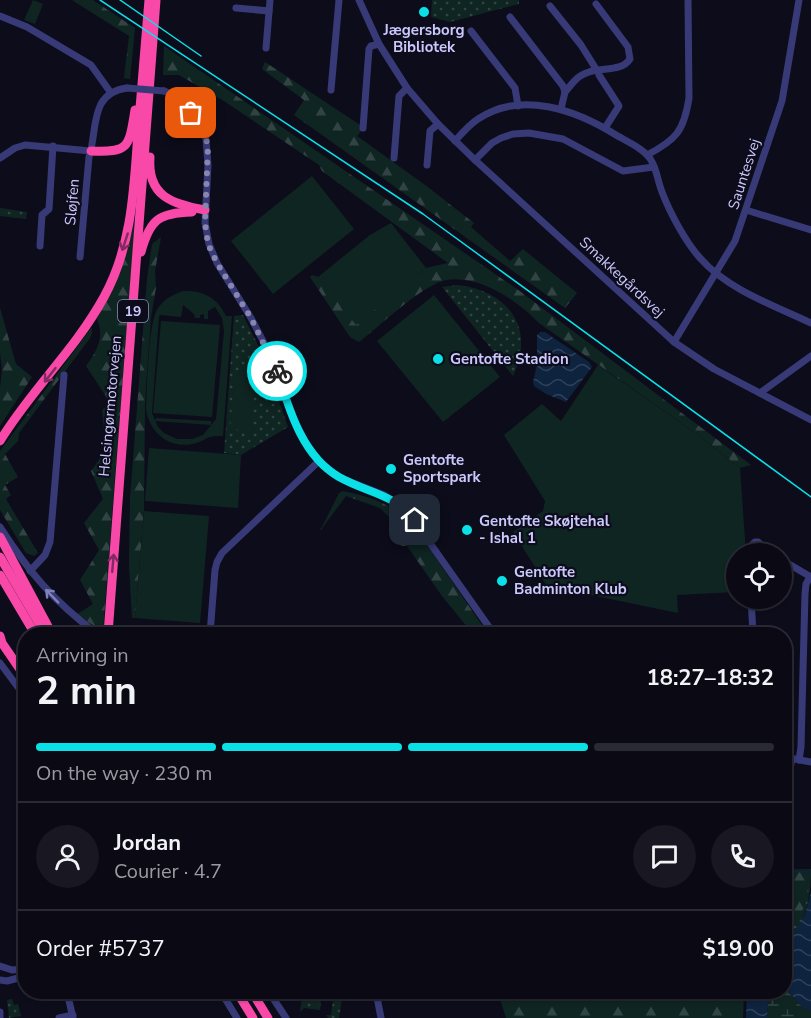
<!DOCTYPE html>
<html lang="en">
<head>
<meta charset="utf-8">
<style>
  :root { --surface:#0a0914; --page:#181722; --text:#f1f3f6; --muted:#999aa0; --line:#2a2a34; --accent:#09e1e7 }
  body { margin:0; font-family:"Nunito Sans",sans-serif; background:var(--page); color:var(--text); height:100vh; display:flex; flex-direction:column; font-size:22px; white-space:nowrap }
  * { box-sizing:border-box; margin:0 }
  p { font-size:20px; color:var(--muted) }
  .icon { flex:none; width:33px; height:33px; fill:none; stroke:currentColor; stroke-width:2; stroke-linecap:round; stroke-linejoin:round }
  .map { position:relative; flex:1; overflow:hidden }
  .details { position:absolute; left:18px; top:627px; width:774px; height:372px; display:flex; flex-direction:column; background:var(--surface); border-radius:24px; box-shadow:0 2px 4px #0004,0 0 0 2px var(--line) }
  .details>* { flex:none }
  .controls { position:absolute; left:726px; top:543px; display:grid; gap:12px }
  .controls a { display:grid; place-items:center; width:66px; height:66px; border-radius:50%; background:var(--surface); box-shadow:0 2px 4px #0004,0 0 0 2px var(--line); font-size:30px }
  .pin { position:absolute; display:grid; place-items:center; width:51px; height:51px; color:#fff; margin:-26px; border-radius:12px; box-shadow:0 3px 9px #0006 }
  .courier { position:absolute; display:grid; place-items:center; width:60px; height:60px; margin:-30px; border:4px solid #09e1e7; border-radius:50%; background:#fff; color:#222; box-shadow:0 2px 8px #0007 }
  .summary em { font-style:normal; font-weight:700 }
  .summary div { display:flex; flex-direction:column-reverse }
  .summary { display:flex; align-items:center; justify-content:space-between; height:102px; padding:0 18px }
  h1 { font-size:39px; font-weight:700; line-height:45px }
  .bar { display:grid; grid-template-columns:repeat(4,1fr); gap:9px 6px; align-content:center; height:72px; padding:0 18px }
  .bar i { height:8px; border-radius:4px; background:var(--line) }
  .bar .current { background:var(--accent) }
  .bar p { grid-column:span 4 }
  .line { display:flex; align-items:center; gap:15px; padding:0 18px; border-top:2px solid var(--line) }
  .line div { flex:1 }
  .round { display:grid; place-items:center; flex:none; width:63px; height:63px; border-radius:32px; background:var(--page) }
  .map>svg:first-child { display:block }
</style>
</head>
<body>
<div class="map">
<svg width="811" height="1018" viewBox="0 0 811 1018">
  <defs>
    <pattern id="grass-dots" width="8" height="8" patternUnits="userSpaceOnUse" patternTransform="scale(1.5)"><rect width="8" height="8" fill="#0f2522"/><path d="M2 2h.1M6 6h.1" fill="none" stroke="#314343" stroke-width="1.8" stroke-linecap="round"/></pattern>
    <pattern id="forest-firs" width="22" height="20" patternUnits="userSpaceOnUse" patternTransform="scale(1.5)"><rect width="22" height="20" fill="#0f2522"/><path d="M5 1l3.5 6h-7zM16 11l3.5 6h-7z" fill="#314343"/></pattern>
    <pattern id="wetland-marsh" width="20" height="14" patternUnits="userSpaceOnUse" patternTransform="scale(1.5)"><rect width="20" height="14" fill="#0f2522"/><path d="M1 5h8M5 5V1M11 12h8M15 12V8" fill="none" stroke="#314343"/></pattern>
    <pattern id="water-waves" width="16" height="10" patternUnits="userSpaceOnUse" patternTransform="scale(1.5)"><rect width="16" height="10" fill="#0d233e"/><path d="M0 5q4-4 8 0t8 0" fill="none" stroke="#2f415b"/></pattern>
  </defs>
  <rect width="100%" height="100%" fill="#0d0c1b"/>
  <!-- grass -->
  <g fill="url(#grass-dots)">
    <path d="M432 0H519V4L450 22 431 17Z"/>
    <path d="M0 208 27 212 26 219 0 216Z"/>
    <path d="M458 285C508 291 536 328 513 376L442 287Z"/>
    <path d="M243 315 263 355 288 427 241 455 224 453 234 316Z"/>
    <path d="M811 869C811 899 805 922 787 945L784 944V870Z"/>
    <path d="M334 992H343L339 1018H328L326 1015H331Z"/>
    <path d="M302 997 321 999 320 1010 304 1008 300 1012Z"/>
    <path d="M12 999 14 1005 18 1004 21 1016 9 1018 7 1000Z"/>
  </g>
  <!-- forest -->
  <g fill="url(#forest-firs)">
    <path d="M72 0H93L135 28 130 79 124 78 129 36Z"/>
    <path d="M164 46 517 289 751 465 740 468 697 434 539 323C517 299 467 266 433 285 407 299 382 324 359 342L350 337 310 277 312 275 318 277 356 324 426 268 448 263 322 171 319 165 224 101 179 75H163Z"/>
    <path d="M265 62 360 125 361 131 357 136 425 185 474 223 471 227 510 261 523 249 577 293 565 308 294 115 304 100 262 69Z"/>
    <path d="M135 221 103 631 76 615 93 604 80 580 99 550 84 523 103 499 91 471 106 450 102 410 111 404 86 366C97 351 105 337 97 319L126 252Z"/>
    <path d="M161 237 155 271 156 288 151 317 145 401 144 511 135 618H132L129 565 130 498 147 279 152 244Z"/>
    <path d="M0 308 16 364 32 377 0 426V388L2 370 0 352Z"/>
    <path d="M92 327V333L90 338 19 433 18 441 5 454 18 477 5 485 11 495 6 499 38 553 34 556 26 553 0 510V451Z"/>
    <path d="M343 491C371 497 393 504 413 525L488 634H473L442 596 407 546H401L394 539 397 525 380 508 346 496 320 531 339 493Z"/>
    <path d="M811 869 805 906 785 935V870Z"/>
    <path d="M498 992H744L743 1018H506Z"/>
  </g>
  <!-- wetland -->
  <path fill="url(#wetland-marsh)" d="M785 989C794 996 799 1008 811 1011V1018H767L769 992H784Z"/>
  <!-- pitch -->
  <g fill="#0f2522" fill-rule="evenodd">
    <path d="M33 0 43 4 35 24 24 20Z"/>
    <path d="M312 176 354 229 273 294 231 241Z"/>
    <path d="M391 223 426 268 356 325 318 277 370 235Z"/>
    <path d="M183 291C203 290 218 298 226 316H232L223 436C205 435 207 441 192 444 168 449 149 431 146 409 147 388 148 326 157 310 162 300 172 295 183 291ZM183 305 194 314 195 318H200V315L204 314V319H208V311L215 307 222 318 224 331 216 419 203 435 192 439H177L164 433 158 427 152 413 159 317 160 315 181 317Z"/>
    <path d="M434 295 500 377 443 422 377 341Z"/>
    <path d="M161 321 220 325 212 417 153 413Z"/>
    <path d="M598 365 697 434 740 468 746 553 736 554V592L677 595 678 613 547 586 513 532 543 511 545 501 504 435 542 404 561 421Z"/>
    <path d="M235 370 256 372 251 431 230 429Z"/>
    <path d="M156 418 211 421V425L155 421Z"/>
    <path d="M149 448 241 455 238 508 145 501Z"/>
    <path d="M144 511 209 516 200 623 135 618Z"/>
  </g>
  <!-- water -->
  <g fill="url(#water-waves)">
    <path d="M540 332H545L589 362 592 367 566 402 546 394 534 386 533 382 537 364V335Z"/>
    <path d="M811 892V1011C798 1008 795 996 785 989L784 944 788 945 805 914Z"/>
    <path d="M747 992H769L767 1018H746Z"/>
  </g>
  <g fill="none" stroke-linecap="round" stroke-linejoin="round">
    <!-- stream -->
    <path stroke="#0d233e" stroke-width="1.5" d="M784 871 811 872"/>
    <!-- minor -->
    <g stroke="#383a78" stroke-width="7">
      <path d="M359 0 379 44 407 88 438 124 475 160 674 342 714 369 811 420"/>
      <path d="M550 6 581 45 596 69"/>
      <path d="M236 8 269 11"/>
      <path d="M0 16 27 27 91 65 111 93"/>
      <path d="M510 17 563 86 565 92 561 109"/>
      <path d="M471 31 515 88 518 106"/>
      <path d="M266 48 270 0"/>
      <path d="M599 75 619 106 605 128"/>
      <path d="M331 90 339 0"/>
      <path d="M164 91 171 94 183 104 199 124 206 139 208 165 205 223 209 244 217 263 251 318 273 360 293 419 306 443 319 461 338 477 384 495 408 512 494 634"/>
      <path d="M565 92C570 87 575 78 582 75 597 65 620 74 630 59L628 47 596 4"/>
      <path d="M363 128 369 49 371 46 379 44"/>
      <path d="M455 141C462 133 470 124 478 119 521 90 576 110 616 135 626 141 647 150 652 162 657 171 658 182 662 192 670 213 686 243 701 259 727 289 775 306 811 323"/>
      <path d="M647 155C676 140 684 131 689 98L688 0"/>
      <path d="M0 158 15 148 25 145 91 151"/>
      <path d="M394 158 399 96 407 88"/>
      <path d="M475 160 492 143 501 138 513 134 529 133 563 139 623 171 654 167"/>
      <path d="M427 165 430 131 438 124"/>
      <path d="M746 210 811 230"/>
      <path d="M40 246 42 215 49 209 53 146"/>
      <path d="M80 257 89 157C98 129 89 93 127 88"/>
      <path d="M674 342 735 241 782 101 799 0"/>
      <path d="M760 393 811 356"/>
      <path d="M0 527C30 574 53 600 97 634"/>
      <path d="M764 549H755L752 545 755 542H758L772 554"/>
      <path d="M782 560 811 577"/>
      <path d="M30 571 45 555 50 542 64 375"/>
      <path d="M751 598 753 634"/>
      <path d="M136 633 148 634"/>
      <path d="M210 634 215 570 217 562 222 553 319 461"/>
      <path d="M0 663 26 698"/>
      <path d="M784 757 811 762"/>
      <path d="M799 760 801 747 805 594 806 584 810 577"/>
      <path d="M784 796 792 759"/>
      <path d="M0 966 12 970 26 969"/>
      <path d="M0 980 7 981 26 976"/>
      <path d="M67 992 73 1018"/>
      <path d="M221 992 237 1018"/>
      <path d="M269 992 286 1018"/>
      <path d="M376 992 381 1018"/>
      <path d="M0 1012V1017"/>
      <path d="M59 1018 73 1015"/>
    </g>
    <!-- highway -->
    <g stroke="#f848a8" stroke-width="9">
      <path d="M91 151C130 153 129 146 135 110"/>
      <path d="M150 157C147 197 173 204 205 210"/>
      <path d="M141 252C150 219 159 213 192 212"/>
      <path d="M0 441C31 390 75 350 104 297 132 246 134 189 138 132 142 88 145 44 149 0"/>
      <path d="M0 537 52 634"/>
      <path d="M0 557 40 625"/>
      <path d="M0 575 35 634"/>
      <path d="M108 634 156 0"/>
      <path d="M0 636 2 643 26 678"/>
      <path d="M237 992 253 1018"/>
      <path d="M252 992 268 1018"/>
    </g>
    <!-- tram -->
    <g stroke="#09e1e7" stroke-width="1.5">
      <path d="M100 0 423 214 811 497"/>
      <path d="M120 0 201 56"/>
    </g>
    <!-- minor-bridge -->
    <path stroke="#383a78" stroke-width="7" d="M127 88 164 91"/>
  </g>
  <!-- one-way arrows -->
  <defs><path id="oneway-shaft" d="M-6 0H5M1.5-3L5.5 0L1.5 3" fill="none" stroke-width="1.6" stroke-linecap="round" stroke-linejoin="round" transform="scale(1.5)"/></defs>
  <g stroke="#822a62">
    <use href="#oneway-shaft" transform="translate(125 242) rotate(108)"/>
    <use href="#oneway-shaft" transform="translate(50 375) rotate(128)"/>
    <use href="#oneway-shaft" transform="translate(113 563) rotate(-85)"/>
  </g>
  <use stroke="#8181ba" href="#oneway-shaft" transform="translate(52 596) rotate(-134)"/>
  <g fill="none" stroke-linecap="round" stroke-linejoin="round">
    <!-- done -->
    <path stroke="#8886ae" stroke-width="6" stroke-dasharray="0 10.8" d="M191 113 202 129 208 145 205 223 208 244 217 263 251 318 277 371"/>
    <!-- route -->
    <path stroke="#09e1e7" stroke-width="8" d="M277 371C289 409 302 456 339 477 367 493 393 493 415 520"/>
  </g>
  <!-- markers -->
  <g fill="#09e1e7" stroke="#0d0c1b" stroke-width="2">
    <circle cx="424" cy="12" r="6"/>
    <circle cx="438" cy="359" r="6"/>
    <circle cx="391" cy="469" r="6"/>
    <circle cx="467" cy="530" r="6"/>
    <circle cx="502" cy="581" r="6"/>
  </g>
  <g text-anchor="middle" stroke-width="4.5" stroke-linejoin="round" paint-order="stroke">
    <!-- shield labels -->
    <rect fill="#0d0c1b" stroke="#9190b9" stroke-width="1.5" x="118" y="300" width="30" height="22" rx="4.5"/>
    <g font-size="14" font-weight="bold" fill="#cac8fd">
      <text x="133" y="316">19</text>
    </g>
    <!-- poi labels -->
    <g font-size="15" font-weight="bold" fill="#cac8fd" stroke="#0d0c1b" text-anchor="start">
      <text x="424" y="35" text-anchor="middle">Jægersborg<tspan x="424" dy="17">Bibliotek</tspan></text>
      <text x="450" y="364">Gentofte Stadion</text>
      <text x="403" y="465">Gentofte<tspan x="403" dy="17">Sportspark</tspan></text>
      <text x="479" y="526">Gentofte Skøjtehal<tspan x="479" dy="17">- Ishal 1</tspan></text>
      <text x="514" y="577">Gentofte<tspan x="514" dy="17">Badminton Klub</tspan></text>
    </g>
    <!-- street labels -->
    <g font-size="15" fill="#cac8fd" stroke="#0d0c1b">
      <text transform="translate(744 174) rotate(-72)" y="5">Sauntesvej</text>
      <text transform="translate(72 202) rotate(-85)" y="5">Sløjfen</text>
      <text transform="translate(622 277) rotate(43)" y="5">Smakkegårdsvej</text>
      <text transform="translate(110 406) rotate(-85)" y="5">Helsingørmotorvejen</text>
    </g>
  </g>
</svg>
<div class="controls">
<a><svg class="icon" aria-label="locate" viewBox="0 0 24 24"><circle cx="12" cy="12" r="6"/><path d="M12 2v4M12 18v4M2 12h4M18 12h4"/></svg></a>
</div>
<div class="pin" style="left:191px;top:113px;background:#ea580c"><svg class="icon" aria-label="bag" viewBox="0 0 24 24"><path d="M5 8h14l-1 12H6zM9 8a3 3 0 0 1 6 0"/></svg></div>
<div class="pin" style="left:415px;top:520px;background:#1f2937"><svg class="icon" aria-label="home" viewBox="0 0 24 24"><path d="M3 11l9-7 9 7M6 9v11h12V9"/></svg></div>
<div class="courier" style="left:277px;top:371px"><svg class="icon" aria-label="bike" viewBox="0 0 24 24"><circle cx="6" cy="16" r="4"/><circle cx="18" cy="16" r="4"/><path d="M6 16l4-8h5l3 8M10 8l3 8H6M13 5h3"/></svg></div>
<section class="details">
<div class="summary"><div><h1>2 min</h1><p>Arriving in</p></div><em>18:27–18:32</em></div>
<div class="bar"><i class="current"></i><i class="current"></i><i class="current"></i><i></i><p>On the way · 230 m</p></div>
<div class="line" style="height:108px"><a class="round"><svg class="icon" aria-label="person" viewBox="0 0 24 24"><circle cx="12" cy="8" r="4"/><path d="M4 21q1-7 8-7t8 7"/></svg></a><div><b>Jordan</b><p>Courier · 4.7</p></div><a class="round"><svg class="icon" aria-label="chat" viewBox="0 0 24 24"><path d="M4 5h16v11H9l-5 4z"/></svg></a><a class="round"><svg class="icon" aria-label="phone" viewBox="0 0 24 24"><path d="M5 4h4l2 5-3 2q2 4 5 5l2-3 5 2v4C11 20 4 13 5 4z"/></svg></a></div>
<div class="line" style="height:78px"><div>Order #5737</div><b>$19.00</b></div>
</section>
</div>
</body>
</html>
